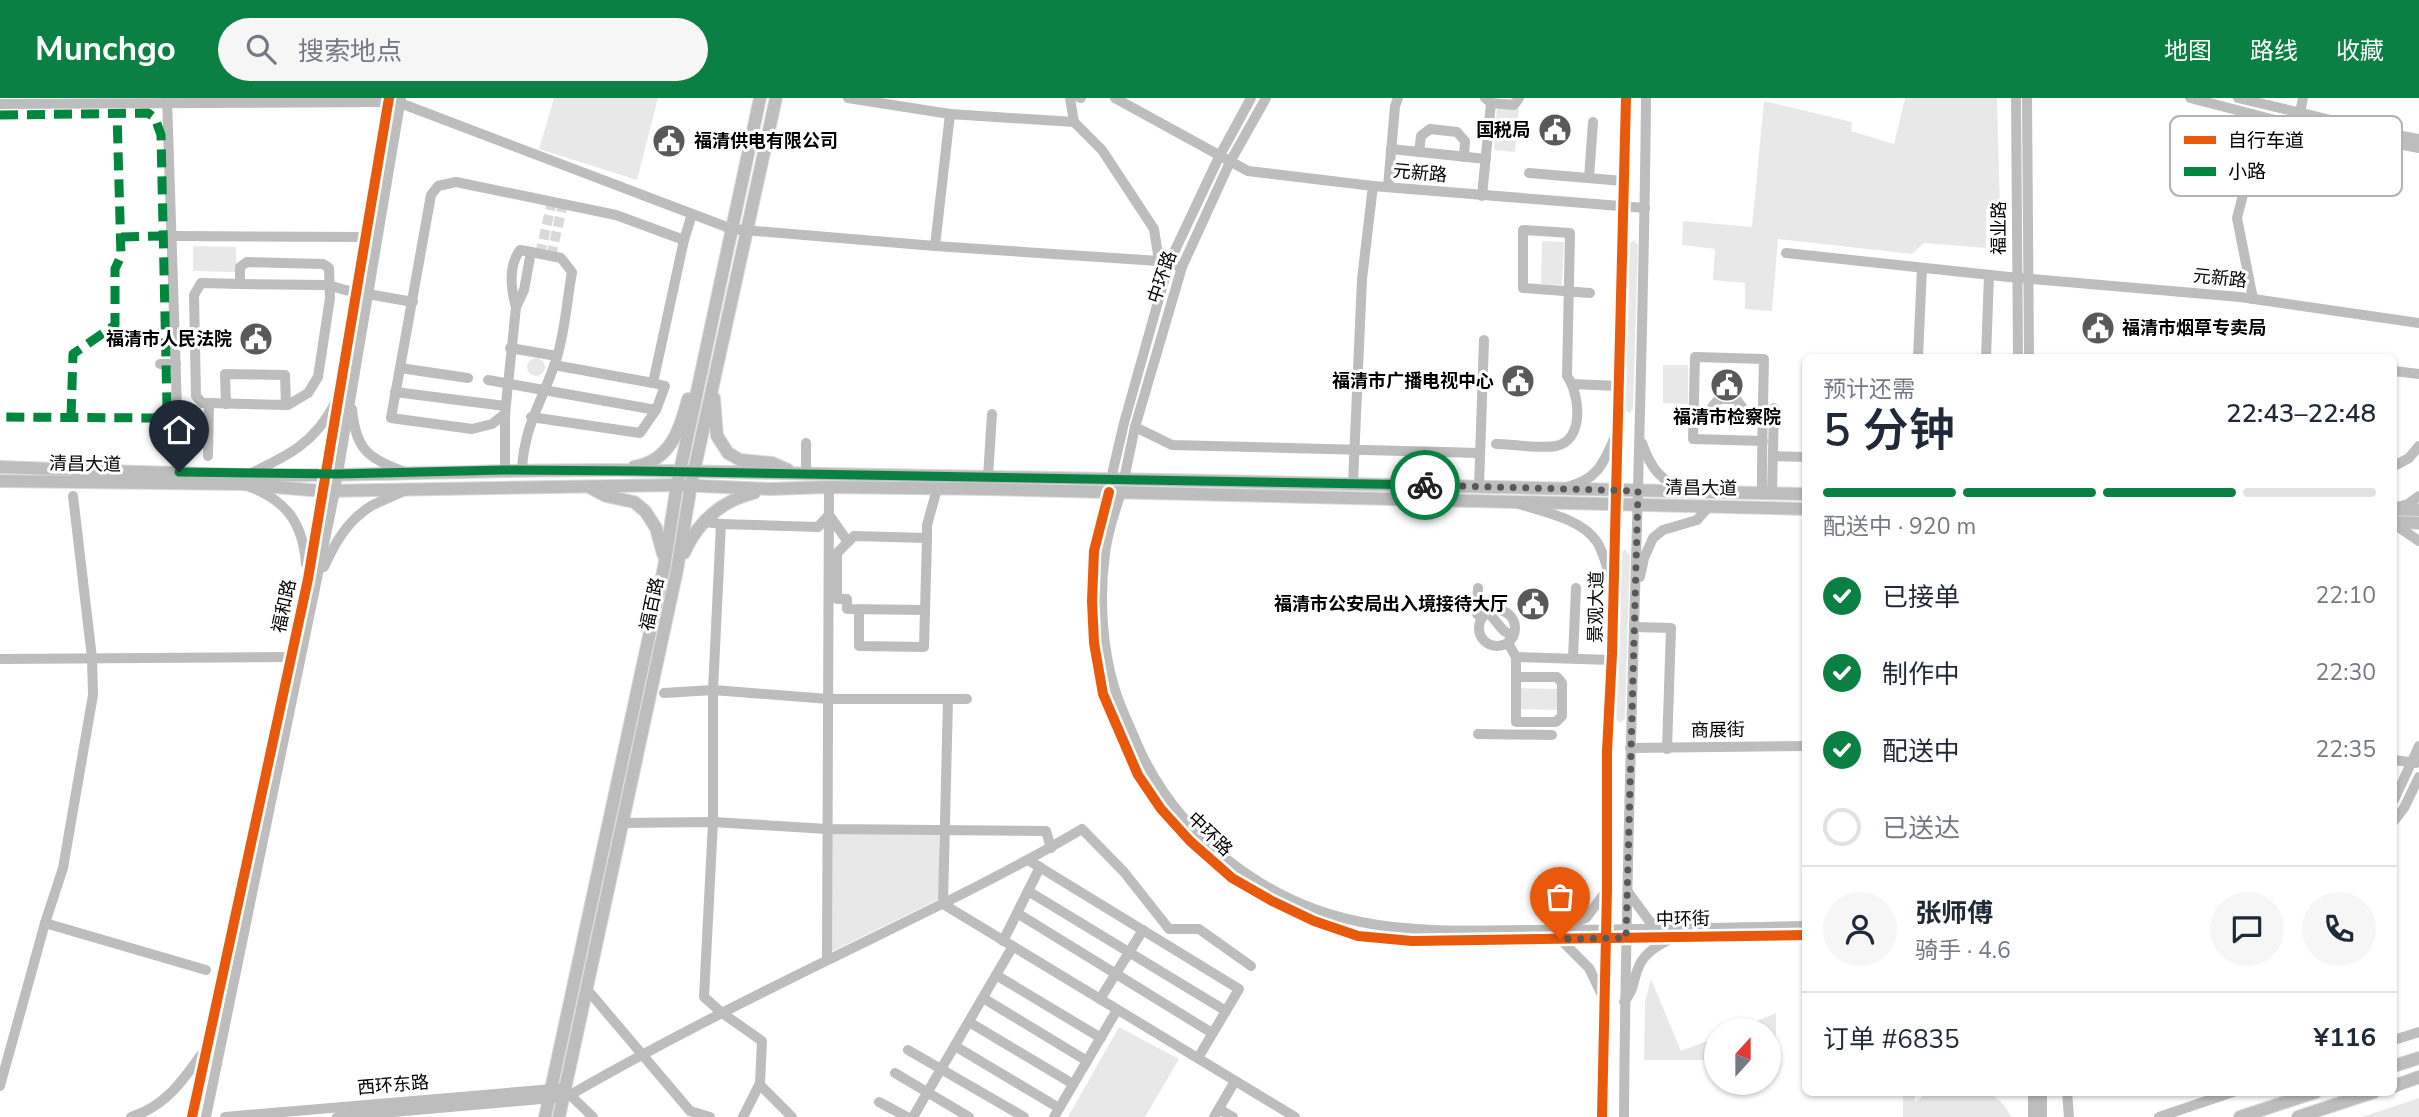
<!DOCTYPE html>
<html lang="zh">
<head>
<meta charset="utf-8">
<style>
  :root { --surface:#fff; --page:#f6f6f7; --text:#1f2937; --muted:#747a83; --line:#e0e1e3; --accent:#0b8043 }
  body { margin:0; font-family:"Nunito Sans","Noto Sans SC",sans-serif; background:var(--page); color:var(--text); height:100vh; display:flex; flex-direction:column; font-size:26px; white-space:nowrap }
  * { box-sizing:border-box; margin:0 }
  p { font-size:23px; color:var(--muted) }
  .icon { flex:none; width:38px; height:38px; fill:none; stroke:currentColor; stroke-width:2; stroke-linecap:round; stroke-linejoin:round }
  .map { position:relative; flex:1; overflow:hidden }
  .sheet { position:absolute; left:1802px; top:256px; width:595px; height:742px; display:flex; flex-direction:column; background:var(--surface); border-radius:10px; box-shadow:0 2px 5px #0004 }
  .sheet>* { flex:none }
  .needle { width:46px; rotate:21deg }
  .fabs { position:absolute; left:1704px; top:920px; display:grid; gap:14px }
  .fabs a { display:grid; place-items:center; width:77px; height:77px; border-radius:50%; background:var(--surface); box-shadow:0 2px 5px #0004; font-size:35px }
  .pin { position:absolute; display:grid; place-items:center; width:60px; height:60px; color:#fff; margin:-72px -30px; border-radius:50% 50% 50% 0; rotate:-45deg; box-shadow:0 0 7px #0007 }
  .pin .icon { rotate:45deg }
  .courier { position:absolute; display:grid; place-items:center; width:70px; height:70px; margin:-35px; border:5px solid #0b8043; border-radius:50%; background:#fff; color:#222; box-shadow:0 2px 9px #0007 }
  .head em { font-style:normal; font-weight:600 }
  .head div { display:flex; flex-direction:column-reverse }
  .head { display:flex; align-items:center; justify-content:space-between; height:119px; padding:0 21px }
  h1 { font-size:46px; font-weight:600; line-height:52px }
  .bar { display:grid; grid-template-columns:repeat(4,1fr); gap:10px 7px; align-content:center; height:84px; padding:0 21px }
  .bar i { height:9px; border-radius:5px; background:var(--line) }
  .bar .selected { background:var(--accent) }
  .bar p { grid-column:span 4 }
  .line { display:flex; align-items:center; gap:18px; padding:0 21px; border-top:2px solid var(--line) }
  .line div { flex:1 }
  .round { display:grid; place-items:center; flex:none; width:74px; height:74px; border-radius:37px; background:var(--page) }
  ol { padding:0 21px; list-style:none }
  li { display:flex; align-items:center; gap:21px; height:77px }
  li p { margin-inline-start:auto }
  li .icon { padding:7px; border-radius:50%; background:var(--accent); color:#fff; stroke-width:4 }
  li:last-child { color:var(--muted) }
  li i { width:38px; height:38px; border:4px solid var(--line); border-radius:50% }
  header { display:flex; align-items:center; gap:42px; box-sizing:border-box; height:98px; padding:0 35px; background:var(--accent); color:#fff }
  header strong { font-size:33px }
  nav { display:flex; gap:38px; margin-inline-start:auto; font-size:24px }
  .search { width:490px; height:63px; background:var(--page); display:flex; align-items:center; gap:18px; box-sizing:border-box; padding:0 24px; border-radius:38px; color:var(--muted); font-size:26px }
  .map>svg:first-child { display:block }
</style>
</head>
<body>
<header>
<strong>Munchgo</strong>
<div class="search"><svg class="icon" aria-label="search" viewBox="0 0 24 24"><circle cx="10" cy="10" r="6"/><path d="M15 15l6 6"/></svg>搜索地点</div>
<nav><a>地图</a><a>路线</a><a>收藏</a></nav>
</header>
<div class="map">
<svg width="2419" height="1019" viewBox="0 0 2419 1019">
  <rect width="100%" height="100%" fill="#fff"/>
  <!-- green -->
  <g fill="#e8e8e8">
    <path d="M554 0H658L637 82 539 51Z"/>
    <path d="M1905 0H1997L2000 112 1986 111V150L1924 145 1912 156 1778 141 1772 213 1745 211V185L1713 182 1715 151 1682 147 1683 123 1752 129 1764 3 1852 24 1851 33 1894 46Z"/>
    <path d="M1497 9 1519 11 1515 54 1494 52Z"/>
    <path d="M1634 142 1638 147 1633 311 1629 315 1623 310 1628 146Z"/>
    <path d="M1542 143 1564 144 1562 187 1541 186Z"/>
    <path d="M193 148 236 149V174L193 173Z"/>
    <circle cx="536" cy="269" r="9"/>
    <path d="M1663 267H1688V306L1663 305Z"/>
    <path d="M1625 451 1630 457 1625 621 1620 625 1615 620 1620 456Z"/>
    <path d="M1518 590 1559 591V612L1518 611Z"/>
    <path d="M832 734 939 737V801L831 854Z"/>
    <path d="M1651 881 1681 953 1717 939V962H1644L1645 904Z"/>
    <path d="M1776 915V962H1769V933H1733Z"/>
    <path d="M1119 929 1179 961 1145 1019H1068Z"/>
    <path d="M1903 994H1914L1915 1004 1929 994H1989L2004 1007 2011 1019H1903Z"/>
    <path d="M2419 1000V1019H2362Z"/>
  </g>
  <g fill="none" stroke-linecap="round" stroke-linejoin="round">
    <!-- minor-tunnel -->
    <g stroke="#d9d9d9" stroke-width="10" stroke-dasharray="10 5" stroke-linecap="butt">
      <path d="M540 156 552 104"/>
      <path d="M551 158 563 106"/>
    </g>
    <defs>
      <g id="major">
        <path d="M714 300 717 338 728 355 740 362 772 365 788 372"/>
        <path d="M0 369C82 372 163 375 245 377 369 379 493 371 617 372 1013 377 1410 388 1806 396"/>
        <path d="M634 369C670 363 680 332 688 301"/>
        <path d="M0 383 241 386 322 393 677 387 770 391 829 389 987 391 1806 411"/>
        <path d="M591 390 606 398 634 404 645 413 656 430 663 456"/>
        <path d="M2394 411 2419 412"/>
        <path d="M2394 424 2419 425"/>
        <path d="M684 455C698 424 720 403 754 395"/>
        <path d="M2394 968 2419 960"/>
        <path d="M2394 988 2419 979"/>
        <path d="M545 1019 664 469 677 387 760 0"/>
        <path d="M559 1019 677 472 691 387 776 0"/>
        <path d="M2240 1019 2316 994"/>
        <path d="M2298 1019 2374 994"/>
      </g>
    </defs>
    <!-- major casing -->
    <use href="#major" stroke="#dbdbdb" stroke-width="14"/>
    <!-- minor -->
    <g stroke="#bdbdbd" stroke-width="10">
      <path d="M167 0 179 374"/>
      <path d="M848 0 950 16"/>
      <path d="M1070 0 1074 24 1102 52 1154 131 1159 163"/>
      <path d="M1080 0H1081"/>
      <path d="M1115 0 1248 73 1373 88 1645 110"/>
      <path d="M2016 0 2018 259"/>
      <path d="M2027 0 2029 259"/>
      <path d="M2190 0 2283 24 2419 50"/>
      <path d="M2238 0 2386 35 2419 41"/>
      <path d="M400 5 732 131 935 148 1159 163 1182 169"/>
      <path d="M1491 5 1514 7 1519 0"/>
      <path d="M0 6 388 4"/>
      <path d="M2300 15 2303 0"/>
      <path d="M1391 51 1486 61"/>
      <path d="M1419 54 1421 38 1430 31 1457 34 1465 43 1464 59"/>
      <path d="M1529 75 1623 83"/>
      <path d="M1589 80 1593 24"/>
      <path d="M1388 89 1395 8 1398 0"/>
      <path d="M1482 98 1491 5 1485 0"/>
      <path d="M172 138 365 139"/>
      <path d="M935 148 950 16 1074 24"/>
      <path d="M1786 155 2009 179 2240 199 2419 225"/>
      <path d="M240 186 328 187 345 192 413 204"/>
      <path d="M2253 201 2237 120 2251 66 2263 54 2283 24"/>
      <path d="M516 209C511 192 508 168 520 152L531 154"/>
      <path d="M510 250 557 258"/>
      <path d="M1918 259 1922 170"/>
      <path d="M1986 259 1989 177"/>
      <path d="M160 266H176"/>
      <path d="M554 267 653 285 684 142 692 116"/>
      <path d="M400 270 468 280"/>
      <path d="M2394 273 2419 276"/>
      <path d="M488 282 656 312"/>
      <path d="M1572 286 1618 288"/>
      <path d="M395 294 505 308"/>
      <path d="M226 306 225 276 285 277 286 307"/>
      <path d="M352 311C356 354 369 360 407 375"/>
      <path d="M505 316V372"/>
      <path d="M1693 317 1763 319"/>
      <path d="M1712 318V309L1719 301H1736L1742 309V318"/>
      <path d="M531 319 640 335 656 312 665 288 653 285"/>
      <path d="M1135 329 1172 347 1480 355"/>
      <path d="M1642 345C1650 368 1660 385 1686 390"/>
      <path d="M1496 346C1511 346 1542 351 1556 348 1585 342 1580 296 1567 278L1570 135 1523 132V190L1590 195"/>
      <path d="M208 358 209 305 288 307 308 295 318 279 330 200 329 170 323 166 247 164 240 169V186L201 185 194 197 196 298 202 305H209"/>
      <path d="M1773 358 1806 359"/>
      <path d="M2394 368 2409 360 2419 348"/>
      <path d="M522 372C524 326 544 301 557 259 565 233 567 202 572 174L561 160 531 154 524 192 516 209 505 316 492 326 472 331 391 320 431 97 438 88 456 84 616 117 684 142"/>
      <path d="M806 375V345"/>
      <path d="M247 377C285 359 315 346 335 305"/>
      <path d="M988 379 992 316"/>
      <path d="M1111 381 1124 325 1169 165 1219 59 1251 0"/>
      <path d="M1124 381 1135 329 1182 169 1230 64 1266 0"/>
      <path d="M1353 385 1362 181 1373 88"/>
      <path d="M1479 388 1484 242"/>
      <path d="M1762 388C1762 345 1763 303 1764 261L1695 259 1693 341 1763 343"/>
      <path d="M250 389C288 403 303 427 306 466"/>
      <path d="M1567 389C1596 382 1603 367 1614 341"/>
      <path d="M1109 394 1094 453 1092 503 1094 545 1103 596 1138 677 1161 711 1190 743 1232 780 1272 803 1314 823 1358 838 1412 843 1806 837"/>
      <path d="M1121 394C1115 414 1107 435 1105 456 1099 499 1102 551 1115 592 1121 611 1130 629 1137 646 1177 737 1264 805 1361 824 1419 836 1481 832 1541 832 1629 832 1718 830 1806 828"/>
      <path d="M1772 396 1774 310"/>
      <path d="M1519 406C1544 414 1582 421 1597 444 1604 455 1607 469 1610 481"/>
      <path d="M2397 409 2408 406 2419 398"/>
      <path d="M705 421 706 424 721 426 713 592V724L704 899 722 915 762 943 760 985 743 1019"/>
      <path d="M721 426 818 429 829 417 848 444"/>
      <path d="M2394 426 2419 443"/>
      <path d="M927 440V427L937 391"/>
      <path d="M324 469C335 445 347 423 371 408 382 402 394 398 406 392"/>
      <path d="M1640 479 1644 460 1653 440 1663 432 1697 422 1710 407"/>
      <path d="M1478 490 1477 516 1482 520"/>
      <path d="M859 511V548L924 549 927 440 854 438 837 455V501H847V511L925 512"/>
      <circle cx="1497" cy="530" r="18"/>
      <path d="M1488 514 1503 532 1513 539"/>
      <path d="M1634 529 1671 530 1667 651"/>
      <path d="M1508 545 1516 559V624H1556L1562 618V585L1557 579H1516"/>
      <path d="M1516 559 1612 562"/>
      <path d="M1573 560 1576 490"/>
      <path d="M0 561 291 559"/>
      <path d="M664 595 713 592 828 601H967"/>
      <path d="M948 601 943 806 1295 1019"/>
      <path d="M1478 636 1552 637"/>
      <path d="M1630 650 1806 648"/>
      <path d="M2394 662 2416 665"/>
      <path d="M2394 702 2419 648"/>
      <path d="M2394 723 2404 710 2419 679"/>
      <path d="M622 725 713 724 827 731 1046 733 1051 750"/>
      <path d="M1028 762 1239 891 1198 960"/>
      <path d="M1028 793 1226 913"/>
      <path d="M1628 794 1650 824 1663 827"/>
      <path d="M1017 815 1212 935"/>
      <path d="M45 825 206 872"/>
      <path d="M1565 829 1586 820 1607 792"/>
      <path d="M1560 841 1589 870 1602 897"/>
      <path d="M1003 843 1040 769"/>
      <path d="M827 862 829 389"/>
      <path d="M996 877 1101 940"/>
      <path d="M591 896 690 1013 710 1019"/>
      <path d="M983 900 1087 963"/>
      <path d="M1100 901 1143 832"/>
      <path d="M1624 904C1636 889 1632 883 1639 868 1645 854 1660 846 1673 840"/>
      <path d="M969 924 1073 986"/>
      <path d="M2394 942 2419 934"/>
      <path d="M955 948 1059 1010"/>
      <path d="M908 952 1024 1019"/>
      <path d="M895 975 969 1019"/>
      <path d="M760 987 792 1019"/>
      <path d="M0 988 45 825 63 770 93 597 92 560 73 398"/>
      <path d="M2033 994V1019"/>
      <path d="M2042 994V1019"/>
      <path d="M2067 994 2069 1019"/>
      <path d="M564 995 570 997C655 948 742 904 830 861 915 819 1001 779 1082 731L1124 774 1169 831H1199L1251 868"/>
      <path d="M570 997 593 1019"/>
      <path d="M879 1004 907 1019"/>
      <path d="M1219 1011 1233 1019"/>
      <path d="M131 1019C164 1009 182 984 201 957"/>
      <path d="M192 1019 308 481 389 0"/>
      <path d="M206 1019 335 393 401 0"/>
      <path d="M225 1019 565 990"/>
      <path d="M337 1019 563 999"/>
      <path d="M913 1019 1013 848"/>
      <path d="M1054 1019 1117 912"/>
      <path d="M1214 1019 1235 983"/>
      <path d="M1602 1019 1607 792V653L1612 556 1626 0"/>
      <path d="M1624 1019C1626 679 1643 340 1646 0"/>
      <path d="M2159 1019 2233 994"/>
    </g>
    <!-- major -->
    <use href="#major" stroke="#bdbdbd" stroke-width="12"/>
    <!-- quiet -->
    <g stroke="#00873e" stroke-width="9" stroke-dasharray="18 9" stroke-linecap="butt">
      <path d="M0 17 148 15 155 20 161 37 167 309 161 317 154 320 0 319"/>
      <path d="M121 139 163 138"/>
      <path d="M71 319 73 256 115 227V171L121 158 117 15"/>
    </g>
    <defs>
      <g id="cycleway">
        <path d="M1109 394 1094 453 1092 503 1094 545 1103 596 1138 677 1161 711 1190 743 1232 780 1272 803 1314 823 1358 838 1412 843 1806 837"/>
        <path d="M192 1019 308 481 389 0"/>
        <path d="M1602 1019 1607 792V653L1612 556 1626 0"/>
      </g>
    </defs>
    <!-- cycleway casing -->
    <use href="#cycleway" stroke="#fff" stroke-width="15"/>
    <!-- cycleway -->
    <use href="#cycleway" stroke="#e8590c" stroke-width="10"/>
  </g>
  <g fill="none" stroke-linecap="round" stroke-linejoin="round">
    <!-- done -->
    <path stroke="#595959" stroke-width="7" stroke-dasharray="0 12.6" d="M1425 387 1638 393 1626 840 1560 841"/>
    <!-- route -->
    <path stroke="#0b8043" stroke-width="9" d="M179 374 338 376 505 372 637 373 1425 387"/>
  </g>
  <!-- icons -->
  <defs>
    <symbol id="civic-disc" viewBox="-11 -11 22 22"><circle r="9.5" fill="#595959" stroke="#fff"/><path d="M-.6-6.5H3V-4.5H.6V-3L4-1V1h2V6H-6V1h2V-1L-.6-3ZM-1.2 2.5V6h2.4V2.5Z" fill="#fff"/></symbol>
  </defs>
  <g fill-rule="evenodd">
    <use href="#civic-disc" x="1536" y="13" width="38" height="38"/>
    <use href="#civic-disc" x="650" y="24" width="38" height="38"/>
    <use href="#civic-disc" x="2079" y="211" width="38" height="38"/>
    <use href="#civic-disc" x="237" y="222" width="38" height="38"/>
    <use href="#civic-disc" x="1499" y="264" width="38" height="38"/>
    <use href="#civic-disc" x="1708" y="268" width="38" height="38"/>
    <use href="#civic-disc" x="1514" y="487" width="38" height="38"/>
  </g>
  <g text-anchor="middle" stroke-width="6" stroke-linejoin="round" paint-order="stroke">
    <!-- poi labels -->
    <g font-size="18" font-weight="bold" fill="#000" stroke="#fff" text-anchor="end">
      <text x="1530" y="38">国税局</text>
      <text x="694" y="49" text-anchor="start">福清供电有限公司</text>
      <text x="2122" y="236" text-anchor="start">福清市烟草专卖局</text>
      <text x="232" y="247">福清市人民法院</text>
      <text x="1494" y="289">福清市广播电视中心</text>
      <text x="1727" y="325" text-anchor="middle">福清市检察院</text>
      <text x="1508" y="512">福清市公安局出入境接待大厅</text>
    </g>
    <!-- street labels -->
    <g font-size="18" fill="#000" stroke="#fff">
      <text transform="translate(1420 75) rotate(5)" y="6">元新路</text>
      <text transform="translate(1999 130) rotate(-90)" y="6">福业路</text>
      <text transform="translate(1162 179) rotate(-71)" y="6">中环路</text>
      <text transform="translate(2220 180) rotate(6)" y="6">元新路</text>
      <text transform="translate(85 366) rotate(1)" y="6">清昌大道</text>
      <text transform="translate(1701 390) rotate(1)" y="6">清昌大道</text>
      <text transform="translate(652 506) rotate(-78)" y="6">福百路</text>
      <text transform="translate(284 508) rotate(-78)" y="6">福和路</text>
      <text transform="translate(1596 509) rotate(-89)" y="6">景观大道</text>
      <text transform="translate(1718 632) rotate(-1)" y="6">商展街</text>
      <text transform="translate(1210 736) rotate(44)" y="6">中环路</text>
      <text transform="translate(1683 821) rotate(-1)" y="6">中环街</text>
      <text transform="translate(393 987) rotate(-5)" y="6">西环东路</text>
    </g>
  </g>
  <!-- legend -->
  <rect x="2170" y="18" width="232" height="80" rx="10" fill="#fff" stroke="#b2b2b2" stroke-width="2"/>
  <rect x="2184" y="38" width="32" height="8" fill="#e8590c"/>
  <rect x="2184" y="69" width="32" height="9" fill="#00873e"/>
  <g font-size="19" fill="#000">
    <text x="2228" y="49">自行车道</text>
    <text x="2228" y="80">小路</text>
  </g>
</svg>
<div class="fabs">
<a><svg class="needle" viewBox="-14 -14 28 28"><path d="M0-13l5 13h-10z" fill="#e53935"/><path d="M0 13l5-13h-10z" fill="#747a83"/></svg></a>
</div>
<div class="pin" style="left:1560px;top:841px;background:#ea580c"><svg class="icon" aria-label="bag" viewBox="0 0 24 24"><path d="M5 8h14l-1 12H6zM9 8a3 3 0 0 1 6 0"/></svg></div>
<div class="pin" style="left:179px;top:374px;background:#1f2937"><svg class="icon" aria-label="home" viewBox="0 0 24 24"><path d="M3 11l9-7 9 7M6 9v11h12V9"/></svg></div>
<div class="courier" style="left:1425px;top:387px"><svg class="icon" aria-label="bike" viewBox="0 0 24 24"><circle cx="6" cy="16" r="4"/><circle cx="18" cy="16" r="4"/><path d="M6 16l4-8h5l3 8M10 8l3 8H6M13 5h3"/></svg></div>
<section class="sheet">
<div class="head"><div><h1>5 分钟</h1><p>预计还需</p></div><em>22:43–22:48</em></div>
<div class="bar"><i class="selected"></i><i class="selected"></i><i class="selected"></i><i></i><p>配送中 · 920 m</p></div>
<ol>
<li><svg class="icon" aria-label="check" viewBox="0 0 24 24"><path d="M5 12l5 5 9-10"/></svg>已接单<p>22:10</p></li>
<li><svg class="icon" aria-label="check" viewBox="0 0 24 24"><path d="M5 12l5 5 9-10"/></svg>制作中<p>22:30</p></li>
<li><svg class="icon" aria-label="check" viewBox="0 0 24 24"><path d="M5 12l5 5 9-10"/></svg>配送中<p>22:35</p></li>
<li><i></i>已送达</li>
</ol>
<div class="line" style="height:126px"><a class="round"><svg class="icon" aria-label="person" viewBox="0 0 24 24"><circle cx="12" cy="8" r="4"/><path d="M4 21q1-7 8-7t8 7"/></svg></a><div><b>张师傅</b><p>骑手 · 4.6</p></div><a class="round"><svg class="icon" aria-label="chat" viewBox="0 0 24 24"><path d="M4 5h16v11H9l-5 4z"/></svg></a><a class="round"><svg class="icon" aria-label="phone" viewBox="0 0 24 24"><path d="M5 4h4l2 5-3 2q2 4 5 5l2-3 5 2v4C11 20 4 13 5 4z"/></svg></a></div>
<div class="line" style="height:91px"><div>订单 #6835</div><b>¥116</b></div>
</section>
</div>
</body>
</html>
